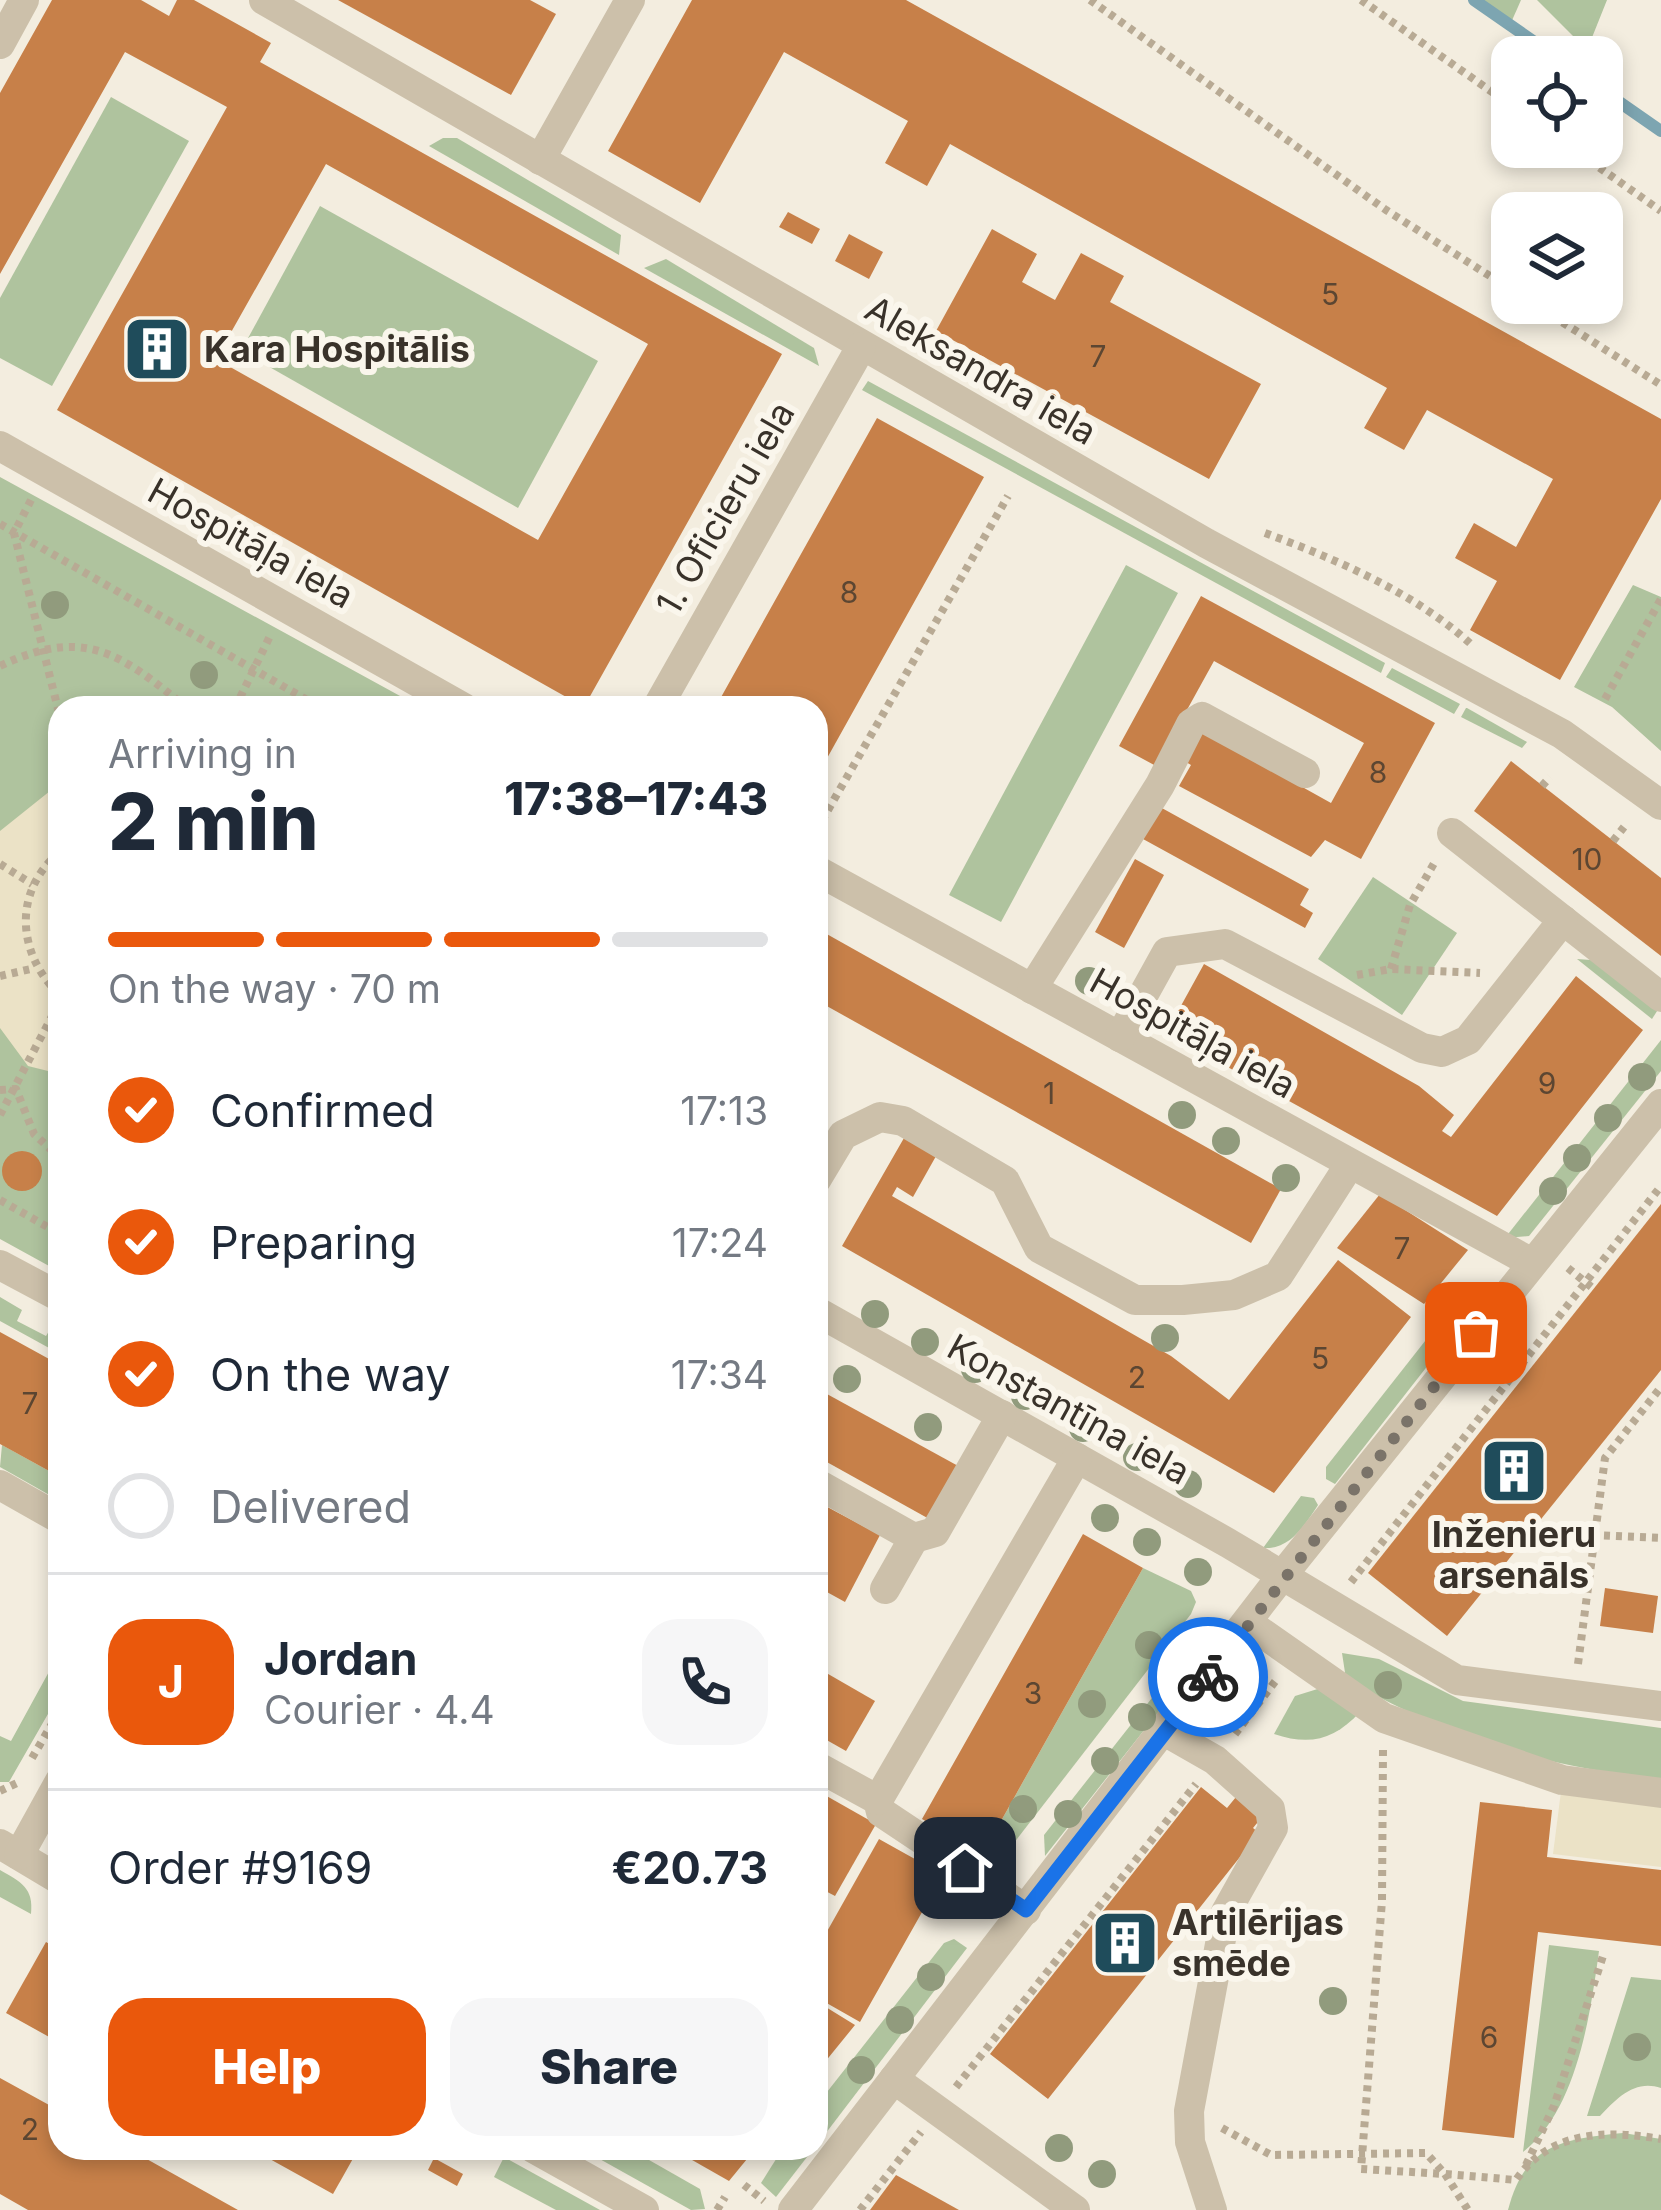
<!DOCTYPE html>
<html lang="en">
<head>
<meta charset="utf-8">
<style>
  :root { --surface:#fff; --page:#f6f6f7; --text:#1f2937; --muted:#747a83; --line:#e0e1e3; --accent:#ea580c }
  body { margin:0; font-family:Inter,sans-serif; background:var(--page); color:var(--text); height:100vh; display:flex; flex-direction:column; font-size:45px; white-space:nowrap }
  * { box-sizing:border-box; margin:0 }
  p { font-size:39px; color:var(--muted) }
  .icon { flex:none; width:66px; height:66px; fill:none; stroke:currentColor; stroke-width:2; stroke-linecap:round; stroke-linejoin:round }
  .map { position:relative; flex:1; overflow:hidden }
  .sheet { position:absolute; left:48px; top:696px; width:780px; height:1464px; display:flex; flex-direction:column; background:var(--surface); border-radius:36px; box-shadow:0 6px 18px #0003 }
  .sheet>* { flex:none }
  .controls { position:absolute; left:1491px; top:36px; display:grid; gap:24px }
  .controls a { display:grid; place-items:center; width:132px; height:132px; border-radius:24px; background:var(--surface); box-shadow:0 6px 18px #0003; font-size:60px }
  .pin { position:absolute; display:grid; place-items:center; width:102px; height:102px; color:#fff; margin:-51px; border-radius:24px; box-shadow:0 6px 18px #0006 }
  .courier { position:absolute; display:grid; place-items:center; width:120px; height:120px; margin:-60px; border:9px solid #1a73e8; border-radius:50%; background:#fff; color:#222; box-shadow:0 3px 15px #0007 }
  .overview em { font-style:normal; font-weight:800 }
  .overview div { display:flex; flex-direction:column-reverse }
  .overview { display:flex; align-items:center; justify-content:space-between; height:204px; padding:0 60px }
  h1 { font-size:78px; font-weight:800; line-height:90px }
  .bar { display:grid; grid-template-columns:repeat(4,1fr); gap:18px 12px; align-content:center; height:144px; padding:0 60px }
  .bar i { height:15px; border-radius:9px; background:var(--line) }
  .bar .active { background:var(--accent) }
  .bar p { grid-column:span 4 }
  .line { display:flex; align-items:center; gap:30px; padding:0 60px; border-top:3px solid var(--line) }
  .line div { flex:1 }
  .round { display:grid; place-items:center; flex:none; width:126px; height:126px; border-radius:36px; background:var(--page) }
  ol { padding:0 60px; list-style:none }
  li { display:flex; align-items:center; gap:36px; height:132px }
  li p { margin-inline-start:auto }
  li .icon { padding:12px; border-radius:50%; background:var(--accent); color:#fff; stroke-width:4 }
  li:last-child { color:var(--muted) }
  li i { width:66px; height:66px; border:6px solid var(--line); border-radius:50% }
  .button { display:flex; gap:24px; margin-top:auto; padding:24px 60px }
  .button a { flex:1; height:138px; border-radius:36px; background:var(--accent); color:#fff; font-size:48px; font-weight:800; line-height:138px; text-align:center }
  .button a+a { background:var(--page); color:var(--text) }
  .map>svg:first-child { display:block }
</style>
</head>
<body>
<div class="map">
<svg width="1661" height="2210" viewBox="0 0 1661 2210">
  <rect width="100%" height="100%" fill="#f3eddf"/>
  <!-- green -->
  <g fill="#afc39e">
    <path d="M1476 0H1521L1510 25Z"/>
    <path d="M1537 0H1607L1587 50Z"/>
    <path d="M111 97 189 141 52 386 0 358V298Z"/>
    <path d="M443 138H457L621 235 619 255 429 146Z"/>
    <path d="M320 206 598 361 518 508 241 351Z"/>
    <path d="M666 259 814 348 819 366 644 268Z"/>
    <path d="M868 381 1385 663 1381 673 862 390Z"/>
    <path d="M0 477 422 708H60V1272L0 1239Z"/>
    <path d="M1126 565 1178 593 1001 922 949 895Z"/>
    <path d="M1633 585 1661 597V751L1612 707 1574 687Z"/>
    <path d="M1392 668 1460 704 1454 714 1386 677Z"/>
    <path d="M1466 708H1467L1527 742 1522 748 1461 717Z"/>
    <path d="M1373 877 1457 933 1402 1015 1318 959Z"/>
    <path d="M1577 959 1591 960 1659 1008 1652 1019Z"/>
    <path d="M1661 1040V1071L1529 1236 1505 1238Z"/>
    <path d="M0 1297 22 1310 17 1321 46 1336 52 1326 60 1330V1354L0 1321Z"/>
    <path d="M1451 1308 1465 1318 1335 1484 1326 1479V1467Z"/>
    <path d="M2 1445 60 1477V1501L0 1467Z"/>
    <path d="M1301 1496 1314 1498 1318 1505C1305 1525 1290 1550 1263 1548Z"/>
    <path d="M1143 1568 1191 1591 1196 1602 1191 1614 1000 1861 984 1862 983 1853Z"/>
    <path d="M1206 1640 1212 1644 1045 1856 1044 1835 1196 1642Z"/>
    <path d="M1342 1653 1379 1659 1463 1701 1661 1728V1780C1540 1765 1452 1740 1346 1679Z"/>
    <path d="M51 1668 60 1673V1693L9 1782H0V1736L11 1741Z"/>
    <path d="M1324 1687 1360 1712C1334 1740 1310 1746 1274 1734L1295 1696Z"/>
    <path d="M0 1870C21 1882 34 1888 31 1914L0 1897Z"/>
    <path d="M954 1939 967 1948 816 2146V2106L944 1943Z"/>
    <path d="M1549 1945 1599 1951C1590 2016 1577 2110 1523 2152Z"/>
    <path d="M1631 1977 1661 1980V2088C1635 2079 1617 2098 1600 2116H1587Z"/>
    <path d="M1623 2133 1661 2139V2210H1508C1525 2144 1562 2139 1623 2133Z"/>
    <path d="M580 2148H628L700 2189 705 2209 691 2210Z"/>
    <path d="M783 2148H814L776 2197 761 2183Z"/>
    <path d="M504 2157 600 2210H556L494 2177Z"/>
  </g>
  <!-- plaza -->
  <g fill="#ebe2c6">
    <path d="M60 783V887L49 925 60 957V1074L28 1066 0 1028V831Z"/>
    <path d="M1564 1768 1661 1780V1867L1553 1854Z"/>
  </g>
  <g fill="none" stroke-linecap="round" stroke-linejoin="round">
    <!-- stream -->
    <g stroke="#7da5b1" stroke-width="12">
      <path d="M1474 0 1556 57"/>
      <path d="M1602 90 1661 131"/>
    </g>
  </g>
  <!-- building -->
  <g fill="#c78049" fill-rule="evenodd">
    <path d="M52 0H141L169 16 177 0H194L271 43 260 62 782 354 584 707 57 410 227 107 125 52 0 274V93ZM326 164 648 344 538 540 216 359Z"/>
    <path d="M338 0H530L556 14 511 95Z"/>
    <path d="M692 0H906L1661 419V499L1560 680 1470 630 1497 581 1455 558 1474 523 1516 547 1553 479 1427 410 1404 450 1364 428 1387 388 950 144 927 186 885 163 908 121 784 52 700 203 608 151Z"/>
    <path d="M788 212 820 229 812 244 779 227Z"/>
    <path d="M992 229 1037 254 1022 282 1055 300 1081 253 1124 276 1110 302 1261 384 1209 479 936 331Z"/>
    <path d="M849 234 883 252 869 279 835 261Z"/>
    <path d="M877 418 984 477 816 778V708H715Z"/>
    <path d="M1201 596 1435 723 1361 859 1325 840 1311 857 1179 786 1191 765 1181 759 1198 729 1331 803 1364 743 1214 661 1156 766 1119 746Z"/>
    <path d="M1511 761 1661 878V956L1474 811Z"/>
    <path d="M1160 807 1309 889 1300 905 1313 913 1305 928 1143 839Z"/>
    <path d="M1135 859 1164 875 1124 948 1095 932Z"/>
    <path d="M816 928 1281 1189 1251 1243 816 1000Z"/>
    <path d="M1204 964 1419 1086 1454 1115 1442 1131 1451 1137 1576 976 1643 1030 1497 1216 1166 1033Z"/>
    <path d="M908 1131 940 1149 913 1197 897 1187 892 1196 1171 1356 1229 1400 1338 1260 1411 1317 1274 1493 842 1246Z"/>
    <circle cx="22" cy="1171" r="20"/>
    <path d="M1380 1194 1468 1250 1424 1304 1337 1248Z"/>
    <path d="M1661 1204V1370L1447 1636 1368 1573Z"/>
    <path d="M0 1332 60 1365V1477L0 1444Z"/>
    <path d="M816 1388 960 1467 931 1520 816 1456Z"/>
    <path d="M816 1501 880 1535 845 1602 816 1586Z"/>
    <path d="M1083 1534 1143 1568 983 1853 954 1837 935 1870 943 1875 860 2022 816 1997V1951L879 1839 922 1863 941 1830 922 1819Z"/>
    <path d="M1605 1588 1658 1596 1653 1633 1600 1626Z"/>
    <path d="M816 1667 875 1701 846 1751 816 1734Z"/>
    <path d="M1201 1787 1227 1808 1236 1797 1262 1817 1253 1828 1259 1833 1048 2099 990 2054Z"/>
    <path d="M816 1790 876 1824 835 1896 816 1886Z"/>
    <path d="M1480 1802 1552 1810 1547 1857 1661 1870V1946L1538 1932 1514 2138 1442 2130Z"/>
    <path d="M46 1942 60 1950V2043L6 2013Z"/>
    <path d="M816 2001 855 2025 816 2073Z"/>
    <path d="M0 2078 60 2111V2148H127L238 2210H28L0 2194Z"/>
    <path d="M250 2148H359L333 2194Z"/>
    <path d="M671 2148H756L729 2181Z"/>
    <path d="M434 2158 463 2174 457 2186 428 2170Z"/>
    <path d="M896 2175 959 2210H870Z"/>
  </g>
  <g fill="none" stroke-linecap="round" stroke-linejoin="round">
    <!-- path -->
    <g stroke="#b8aa94" stroke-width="8" stroke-dasharray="6 6" stroke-linecap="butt">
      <path d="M1090 0 1386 210 1512 290"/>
      <path d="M1361 0 1512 106"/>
      <path d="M1570 147 1661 211"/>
      <path d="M1532 303 1661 385"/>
      <path d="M31 500 14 533 60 717"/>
      <path d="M0 524 321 708"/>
      <path d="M1265 533C1338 560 1415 593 1472 645"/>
      <path d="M0 666C84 626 120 653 187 708"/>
      <path d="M1605 699 1661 599"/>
      <path d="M235 708 271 634"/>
      <path d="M1542 786 1550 777"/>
      <path d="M816 831 1008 496"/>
      <path d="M1613 841 1624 827"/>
      <path d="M60 852C12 891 17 955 60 995"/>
      <path d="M0 864 32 884"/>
      <path d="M1391 969 1410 905 1436 860"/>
      <path d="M1357 975 1391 969 1480 973"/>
      <path d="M0 976 35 968"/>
      <path d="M0 1090 16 1089 34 1134 60 1158"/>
      <path d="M0 1115 60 1001"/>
      <path d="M0 1200 60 1234"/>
      <path d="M1568 1268 1595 1290"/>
      <path d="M1592 1535 1661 1538"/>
      <path d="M1351 1582 1661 1186"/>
      <path d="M1578 1664 1605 1458 1661 1387"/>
      <path d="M1235 1734 1277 1679"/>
      <path d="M1383 1750 1382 1901 1361 2169 1445 2174 1468 2210"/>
      <path d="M32 1758 60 1710"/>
      <path d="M0 1791 19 1782"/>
      <path d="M956 2087 1196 1784"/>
      <path d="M1222 2128 1271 2155 1426 2153 1445 2174 1516 2180C1550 2130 1607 2130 1661 2139"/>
      <path d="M1526 2165 1554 2106 1603 1956"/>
      <path d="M744 2185 764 2201"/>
      <path d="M717 2210 725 2197"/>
      <path d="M860 2210 921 2132"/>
    </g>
    <!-- minor -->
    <g stroke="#ccc0aa" stroke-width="30">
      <path d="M264 0 1206 543 1562 734 1661 805"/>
      <path d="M0 44 24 0"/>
      <path d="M540 160 630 0"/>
      <path d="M0 446 464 708"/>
      <path d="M657 708 861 347"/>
      <path d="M1452 833 1661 997"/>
      <path d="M816 870 1532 1263"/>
      <path d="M1032 989 1160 785 1191 724 1202 717 1305 773"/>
      <path d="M1120 1037 1167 952 1225 944 1422 1048 1442 1052 1468 1040 1563 920"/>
      <path d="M816 1180 843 1135 880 1117 903 1121 1005 1181 1039 1248 1135 1300H1183L1234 1295 1278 1276 1350 1164"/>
      <path d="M0 1265 60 1297"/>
      <path d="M816 1311 1228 1543 1457 1680 1661 1706"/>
      <path d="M816 1483 914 1538 935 1532 1002 1415"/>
      <path d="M0 1485 60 1519"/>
      <path d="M885 1589 914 1538"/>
      <path d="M1248 1623 1384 1718 1562 1780 1661 1793"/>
      <path d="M1166 1732 1215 1760 1270 1809 1273 1828 1226 1912 1189 2111 1190 2142 1212 2210"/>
      <path d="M816 1766 878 1800 881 1812 932 1846"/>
      <path d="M878 1800 1077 1458"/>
      <path d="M0 1844 60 1880"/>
      <path d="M944 1854 1026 1910"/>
      <path d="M19 1855 60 1781"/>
      <path d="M894 2079 1075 2210"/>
      <path d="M533 2148 644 2210"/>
      <path d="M793 2210 1281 1577 1661 1104"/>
    </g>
  </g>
  <!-- trees -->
  <g fill="#919b7d">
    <circle cx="55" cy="605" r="14"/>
    <circle cx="204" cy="675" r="14"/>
    <circle cx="1089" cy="981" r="14"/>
    <circle cx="1642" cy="1077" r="14"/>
    <circle cx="1182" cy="1115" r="14"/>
    <circle cx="1608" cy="1118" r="14"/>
    <circle cx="1226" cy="1141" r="14"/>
    <circle cx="1577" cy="1158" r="14"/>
    <circle cx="1286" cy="1178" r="14"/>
    <circle cx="1553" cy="1191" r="14"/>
    <circle cx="875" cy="1314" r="14"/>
    <circle cx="1165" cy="1338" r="14"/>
    <circle cx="925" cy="1342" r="14"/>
    <circle cx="975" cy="1369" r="14"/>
    <circle cx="847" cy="1379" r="14"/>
    <circle cx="1025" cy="1396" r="14"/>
    <circle cx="928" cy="1427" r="14"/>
    <circle cx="1083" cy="1428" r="14"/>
    <circle cx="1137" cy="1457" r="14"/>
    <circle cx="1188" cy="1484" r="14"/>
    <circle cx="1105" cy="1518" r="14"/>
    <circle cx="1147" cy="1542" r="14"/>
    <circle cx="1198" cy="1572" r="14"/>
    <circle cx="1149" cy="1645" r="14"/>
    <circle cx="1184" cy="1665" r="14"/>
    <circle cx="1388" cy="1685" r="14"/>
    <circle cx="1092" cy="1704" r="14"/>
    <circle cx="1142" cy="1717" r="14"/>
    <circle cx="1105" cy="1761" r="14"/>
    <circle cx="1023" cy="1809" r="14"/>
    <circle cx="1068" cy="1814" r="14"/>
    <circle cx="931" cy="1977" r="14"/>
    <circle cx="1333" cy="2001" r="14"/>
    <circle cx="900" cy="2020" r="14"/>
    <circle cx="1637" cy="2047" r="14"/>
    <circle cx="861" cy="2070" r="14"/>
    <circle cx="1059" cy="2148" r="14"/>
    <circle cx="1102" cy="2174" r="14"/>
  </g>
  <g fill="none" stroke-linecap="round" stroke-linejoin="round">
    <!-- done -->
    <path stroke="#7a7369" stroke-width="12" stroke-dasharray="0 21.6" d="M1208 1677 1476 1333"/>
    <!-- route -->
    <path stroke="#1a73e8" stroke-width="15" d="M965 1868 1026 1910 1208 1677"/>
  </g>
  <!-- icons -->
  <defs>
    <symbol id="building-square" viewBox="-11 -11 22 22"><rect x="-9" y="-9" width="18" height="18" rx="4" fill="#1f4c5b" stroke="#faf6ec"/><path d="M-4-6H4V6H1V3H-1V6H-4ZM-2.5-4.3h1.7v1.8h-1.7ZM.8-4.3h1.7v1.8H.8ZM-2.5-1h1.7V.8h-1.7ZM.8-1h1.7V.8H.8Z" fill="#fff"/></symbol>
  </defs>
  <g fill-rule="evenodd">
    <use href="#building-square" x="119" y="311" width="76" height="76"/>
    <use href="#building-square" x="1476" y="1433" width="76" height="76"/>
    <use href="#building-square" x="1087" y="1905" width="76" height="76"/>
  </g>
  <g text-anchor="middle" stroke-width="12" stroke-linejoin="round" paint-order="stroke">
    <!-- number labels -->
    <g font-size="30" fill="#5c4632">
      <text x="1330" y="305">5</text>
      <text x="1098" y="367">7</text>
      <text x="849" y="603">8</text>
      <text x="1378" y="783">8</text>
      <text x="1587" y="870">10</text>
      <text x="1547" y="1094">9</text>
      <text x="1049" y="1104">1</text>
      <text x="1402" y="1259">7</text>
      <text x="1320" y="1369">5</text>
      <text x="1137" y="1388">2</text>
      <text x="30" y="1414">7</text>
      <text x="1033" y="1704">3</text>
      <text x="1489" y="2048">6</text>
      <text x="30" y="2140">2</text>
    </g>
    <!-- poi labels -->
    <g font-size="36" font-weight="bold" fill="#39322a" stroke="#faf6ec" text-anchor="start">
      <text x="204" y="362">Kara Hospitālis</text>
      <text x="1514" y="1547" text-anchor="middle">Inženieru<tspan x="1514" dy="41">arsenāls</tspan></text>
      <text x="1172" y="1935">Artilērijas<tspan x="1172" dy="41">smēde</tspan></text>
    </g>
    <!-- street labels -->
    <g font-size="36" fill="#39322a" stroke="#faf6ec">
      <text transform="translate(981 370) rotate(30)" y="13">Aleksandra iela</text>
      <text transform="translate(725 508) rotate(-60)" y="13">1. Oficieru iela</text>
      <text transform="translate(251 543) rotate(29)" y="13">Hospitāļa iela</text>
      <text transform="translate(1193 1033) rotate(29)" y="13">Hospitāļa iela</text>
      <text transform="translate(1069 1409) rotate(29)" y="13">Konstantīna iela</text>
    </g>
  </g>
</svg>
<div class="controls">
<a><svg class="icon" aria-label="locate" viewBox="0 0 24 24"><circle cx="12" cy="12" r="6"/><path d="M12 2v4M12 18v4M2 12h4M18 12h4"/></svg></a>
<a><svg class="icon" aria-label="layers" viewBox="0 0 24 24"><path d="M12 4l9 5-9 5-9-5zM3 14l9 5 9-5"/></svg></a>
</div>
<div class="pin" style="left:1476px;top:1333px;background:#ea580c"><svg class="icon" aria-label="bag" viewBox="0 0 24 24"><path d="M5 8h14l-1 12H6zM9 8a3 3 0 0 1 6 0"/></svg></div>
<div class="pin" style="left:965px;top:1868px;background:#1f2937"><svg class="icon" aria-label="home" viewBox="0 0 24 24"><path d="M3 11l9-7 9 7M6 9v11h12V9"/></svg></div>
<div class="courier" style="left:1208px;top:1677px"><svg class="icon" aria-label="bike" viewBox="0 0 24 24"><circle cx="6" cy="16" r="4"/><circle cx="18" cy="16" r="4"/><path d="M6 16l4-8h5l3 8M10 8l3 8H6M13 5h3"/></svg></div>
<section class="sheet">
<div class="overview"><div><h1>2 min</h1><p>Arriving in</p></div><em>17:38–17:43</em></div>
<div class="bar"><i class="active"></i><i class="active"></i><i class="active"></i><i></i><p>On the way · 70 m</p></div>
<ol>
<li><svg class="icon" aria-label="check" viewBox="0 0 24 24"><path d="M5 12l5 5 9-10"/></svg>Confirmed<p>17:13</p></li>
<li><svg class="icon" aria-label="check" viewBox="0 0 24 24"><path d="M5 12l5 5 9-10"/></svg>Preparing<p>17:24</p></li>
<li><svg class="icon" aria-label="check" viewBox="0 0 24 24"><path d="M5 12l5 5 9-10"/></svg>On the way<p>17:34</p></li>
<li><i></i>Delivered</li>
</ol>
<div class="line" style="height:216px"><b class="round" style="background:var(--accent);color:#fff">J</b><div><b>Jordan</b><p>Courier · 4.4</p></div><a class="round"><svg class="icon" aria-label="phone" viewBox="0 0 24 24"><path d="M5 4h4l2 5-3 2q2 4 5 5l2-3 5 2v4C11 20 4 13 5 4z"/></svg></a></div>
<div class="line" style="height:156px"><div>Order #9169</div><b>€20.73</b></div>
<div class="button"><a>Help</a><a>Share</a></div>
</section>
</div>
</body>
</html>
